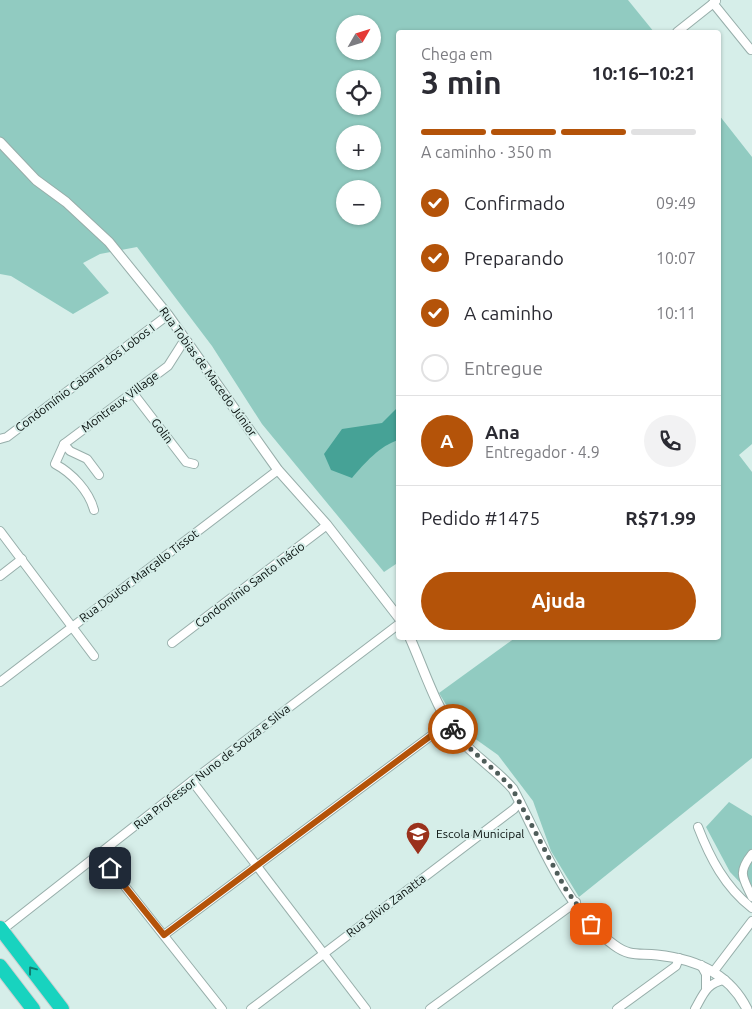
<!DOCTYPE html>
<html lang="pt">
<head>
<meta charset="utf-8">
<style>
  :root { --surface:#fff; --page:#f2f2f3; --text:#2b2b33; --muted:#7c7c81; --line:#e1e1e2; --accent:#b45309 }
  body { margin:0; font-family:Ubuntu,sans-serif; background:var(--page); color:var(--text); height:100vh; display:flex; flex-direction:column; font-size:19px; white-space:nowrap }
  * { box-sizing:border-box; margin:0 }
  p { font-size:16px; color:var(--muted) }
  .icon { flex:none; width:28px; height:28px; fill:none; stroke:currentColor; stroke-width:2; stroke-linecap:round; stroke-linejoin:round }
  .map { position:relative; flex:1; overflow:hidden }
  .sheet { position:absolute; left:396px; top:30px; width:325px; height:610px; display:flex; flex-direction:column; background:var(--surface); border-radius:5px; box-shadow:0 1px 4px #0004 }
  .sheet>* { flex:none }
  .needle { width:32px; rotate:51deg }
  .buttons { position:absolute; left:336px; top:15px; display:grid; gap:10px }
  .buttons a { display:grid; place-items:center; width:45px; height:45px; border-radius:50%; background:var(--surface); box-shadow:0 1px 4px #0004; font-size:25px }
  .pin { position:absolute; display:grid; place-items:center; width:42px; height:42px; color:#fff; margin:-21px; border-radius:10px; box-shadow:0 2px 8px #0006 }
  .courier { position:absolute; display:grid; place-items:center; width:50px; height:50px; margin:-25px; border:4px solid #b45309; border-radius:50%; background:#fff; color:#222; box-shadow:0 1px 6px #0007 }
  .summary em { font-style:normal; font-weight:700 }
  .summary div { display:flex; flex-direction:column-reverse }
  .summary { display:flex; align-items:center; justify-content:space-between; height:85px; padding:0 25px }
  h1 { font-size:32px; font-weight:700; line-height:38px }
  .bar { display:grid; grid-template-columns:repeat(4,1fr); gap:8px 5px; align-content:center; height:60px; padding:0 25px }
  .bar i { height:6px; border-radius:4px; background:var(--line) }
  .bar .active { background:var(--accent) }
  .bar p { grid-column:span 4 }
  .line { display:flex; align-items:center; gap:12px; padding:0 25px; border-top:1px solid var(--line) }
  .line div { flex:1 }
  .round { display:grid; place-items:center; flex:none; width:52px; height:52px; border-radius:26px; background:var(--page) }
  ol { padding:0 25px; list-style:none }
  li { display:flex; align-items:center; gap:15px; height:55px }
  li p { margin-inline-start:auto }
  li .icon { padding:5px; border-radius:50%; background:var(--accent); color:#fff; stroke-width:4 }
  li:last-child { color:var(--muted) }
  li i { width:28px; height:28px; border:2px solid var(--line); border-radius:50% }
  .primary-button { display:flex; gap:10px; margin-top:auto; padding:10px 25px }
  .primary-button a { flex:1; height:58px; border-radius:30px; background:var(--accent); color:#fff; font-size:20px; font-weight:700; line-height:58px; text-align:center }
  .map>svg:first-child { display:block }
</style>
</head>
<body>
<div class="map">
<svg width="752" height="1009" viewBox="0 0 752 1009">
  <rect width="100%" height="100%" fill="#d6eee9"/>
  <!-- green -->
  <g fill="#91cbc1" fill-rule="evenodd">
    <path d="M0 0H628L654 32H399V562L384 572 262 424 212 346 137 247 100 254 83 263 109 293 73 314 11 276 0 274ZM345 24H372V51H345ZM345 79H372V106H345ZM345 134H372V161H345ZM345 189H372V216H345Z"/>
    <path d="M719 115 752 157V444L739 455 752 472V758L579 897 551 851 533 801 498 755 460 728 439 693 515 638H719Z"/>
    <path d="M729 802 752 816V895L730 872 706 827Z"/>
  </g>
  <!-- water -->
  <path fill="#46a296" d="M399 406V440C380 445 364 464 352 478L331 470 324 454 342 429 382 423Z"/>
  <g fill="none" stroke-linecap="round" stroke-linejoin="round">
    <defs>
      <g id="minor">
        <path d="M713 3 751 50"/>
        <path d="M677 32 716 1"/>
        <path d="M133 393 186 462 194 464"/>
        <path d="M0 439 7 437 168 315"/>
        <path d="M64 444 70 451 87 459 99 475"/>
        <path d="M94 510C89 491 72 473 55 464L64 444 168 366 182 344 187 341"/>
        <path d="M0 531 94 656"/>
        <path d="M0 576 22 559"/>
        <path d="M172 643 327 525"/>
        <path d="M0 682 278 470"/>
        <path d="M192 781 366 1009"/>
        <path d="M698 827C710 858 725 887 752 908"/>
        <path d="M752 854C737 873 743 878 752 897"/>
        <path d="M100 855 222 1009"/>
        <path d="M2 930 192 781 399 624"/>
        <path d="M164 935 448 723"/>
        <path d="M701 965 706 974V988"/>
        <path d="M714 971 752 921"/>
        <path d="M251 1009 514 809 520 802"/>
        <path d="M430 1009 576 902"/>
        <path d="M617 1009 676 966 679 958"/>
        <path d="M695 1009C703 995 707 982 725 980"/>
      </g>
      <g id="tertiary">
        <path d="M0 142 36 180 66 202 109 242 168 315 278 470 327 525 399 618"/>
        <path d="M410 638C424 669 437 712 460 739 475 757 497 770 513 789 540 840 567 911 614 945 630 957 639 953 657 955 696 959 729 973 747 1009"/>
      </g>
      <g id="motorway">
        <path d="M0 928 62 1009"/>
        <path d="M0 966 33 1009"/>
      </g>
    </defs>
    <!-- minor casing -->
    <use href="#minor" stroke="#97aeaa" stroke-width="10"/>
    <!-- tertiary casing -->
    <use href="#tertiary" stroke="#97aeaa" stroke-width="11"/>
    <!-- motorway casing -->
    <use href="#motorway" stroke="#cdcfcf" stroke-width="16"/>
    <!-- minor -->
    <use href="#minor" stroke="#fff" stroke-width="8"/>
    <!-- tertiary -->
    <use href="#tertiary" stroke="#fff" stroke-width="9"/>
    <!-- motorway -->
    <use href="#motorway" stroke="#18d3bf" stroke-width="14"/>
  </g>
  <!-- one-way arrows -->
  <defs><path id="oneway-chevron" d="M-2-3.5L2.5 0L-2 3.5" fill="none" stroke-width="1.6" stroke-linecap="round" stroke-linejoin="round" transform="scale(1.25)"/></defs>
  <use stroke="#107b6f" href="#oneway-chevron" transform="translate(32 970) rotate(-127)"/>
  <g fill="none" stroke-linecap="round" stroke-linejoin="round">
    <!-- done -->
    <path stroke="#4f5d5a" stroke-width="5" stroke-dasharray="0 9" d="M453 729C469 752 495 767 513 790L565 888 591 924"/>
    <!-- route -->
    <path stroke="#b45309" stroke-width="6" d="M110 868 164 935 448 723 453 729"/>
  </g>
  <!-- icons -->
  <defs>
    <symbol id="school-pin" viewBox="-11 -11 22 30"><path d="M0 17L-7.5 6A9.5 9.5 0 1 1 7.5 6Z" fill="#9a311c" stroke="#d6eee9"/><path d="M0-5L7-2L0 1L-7-2ZM-4 1L0 2.5L4 1V4Q0 6-4 4Z" fill="#fff"/></symbol>
  </defs>
  <g fill-rule="evenodd">
    <use href="#school-pin" x="404" y="820" width="28" height="38"/>
  </g>
  <g text-anchor="middle" stroke-width="4" stroke-linejoin="round" paint-order="stroke">
    <!-- street labels -->
    <g font-size="12" fill="#070f0d" stroke="#d6eee9">
      <text transform="translate(208 372) rotate(54)" y="4">Rua Tobias de Macedo Júnior</text>
      <text transform="translate(85 378) rotate(-37)" y="4">Condomínio Cabana dos Lobos I</text>
      <text transform="translate(120 402) rotate(-37)" y="4">Montreux Village</text>
      <text transform="translate(162 431) rotate(53)" y="4">Golin</text>
      <text transform="translate(139 576) rotate(-37)" y="4">Rua Doutor Marçallo Tissot</text>
      <text transform="translate(250 585) rotate(-37)" y="4">Condomínio Santo Inácio</text>
      <text transform="translate(212 767) rotate(-38)" y="4">Rua Professor Nuno de Souza e Silva</text>
      <text transform="translate(386 906) rotate(-37)" y="4">Rua Sílvio Zanatta</text>
    </g>
    <!-- poi labels -->
    <g font-size="12" fill="#070f0d" stroke="#d6eee9" text-anchor="start">
      <text x="436" y="838">Escola Municipal</text>
    </g>
  </g>
</svg>
<div class="buttons">
<a><svg class="needle" viewBox="-14 -14 28 28"><path d="M0-13l5 13h-10z" fill="#e53935"/><path d="M0 13l5-13h-10z" fill="#7c7c81"/></svg></a>
<a><svg class="icon" aria-label="locate" viewBox="0 0 24 24"><circle cx="12" cy="12" r="6"/><path d="M12 2v4M12 18v4M2 12h4M18 12h4"/></svg></a>
<a>+</a>
<a>−</a>
</div>
<div class="pin" style="left:591px;top:924px;background:#ea580c"><svg class="icon" aria-label="bag" viewBox="0 0 24 24"><path d="M5 8h14l-1 12H6zM9 8a3 3 0 0 1 6 0"/></svg></div>
<div class="pin" style="left:110px;top:868px;background:#1f2937"><svg class="icon" aria-label="home" viewBox="0 0 24 24"><path d="M3 11l9-7 9 7M6 9v11h12V9"/></svg></div>
<div class="courier" style="left:453px;top:729px"><svg class="icon" aria-label="bike" viewBox="0 0 24 24"><circle cx="6" cy="16" r="4"/><circle cx="18" cy="16" r="4"/><path d="M6 16l4-8h5l3 8M10 8l3 8H6M13 5h3"/></svg></div>
<section class="sheet">
<div class="summary"><div><h1>3 min</h1><p>Chega em</p></div><em>10:16–10:21</em></div>
<div class="bar"><i class="active"></i><i class="active"></i><i class="active"></i><i></i><p>A caminho · 350 m</p></div>
<ol>
<li><svg class="icon" aria-label="check" viewBox="0 0 24 24"><path d="M5 12l5 5 9-10"/></svg>Confirmado<p>09:49</p></li>
<li><svg class="icon" aria-label="check" viewBox="0 0 24 24"><path d="M5 12l5 5 9-10"/></svg>Preparando<p>10:07</p></li>
<li><svg class="icon" aria-label="check" viewBox="0 0 24 24"><path d="M5 12l5 5 9-10"/></svg>A caminho<p>10:11</p></li>
<li><i></i>Entregue</li>
</ol>
<div class="line" style="height:90px"><b class="round" style="background:var(--accent);color:#fff">A</b><div><b>Ana</b><p>Entregador · 4.9</p></div><a class="round"><svg class="icon" aria-label="phone" viewBox="0 0 24 24"><path d="M5 4h4l2 5-3 2q2 4 5 5l2-3 5 2v4C11 20 4 13 5 4z"/></svg></a></div>
<div class="line" style="height:65px"><div>Pedido #1475</div><b>R$71.99</b></div>
<div class="primary-button"><a>Ajuda</a></div>
</section>
</div>
</body>
</html>
